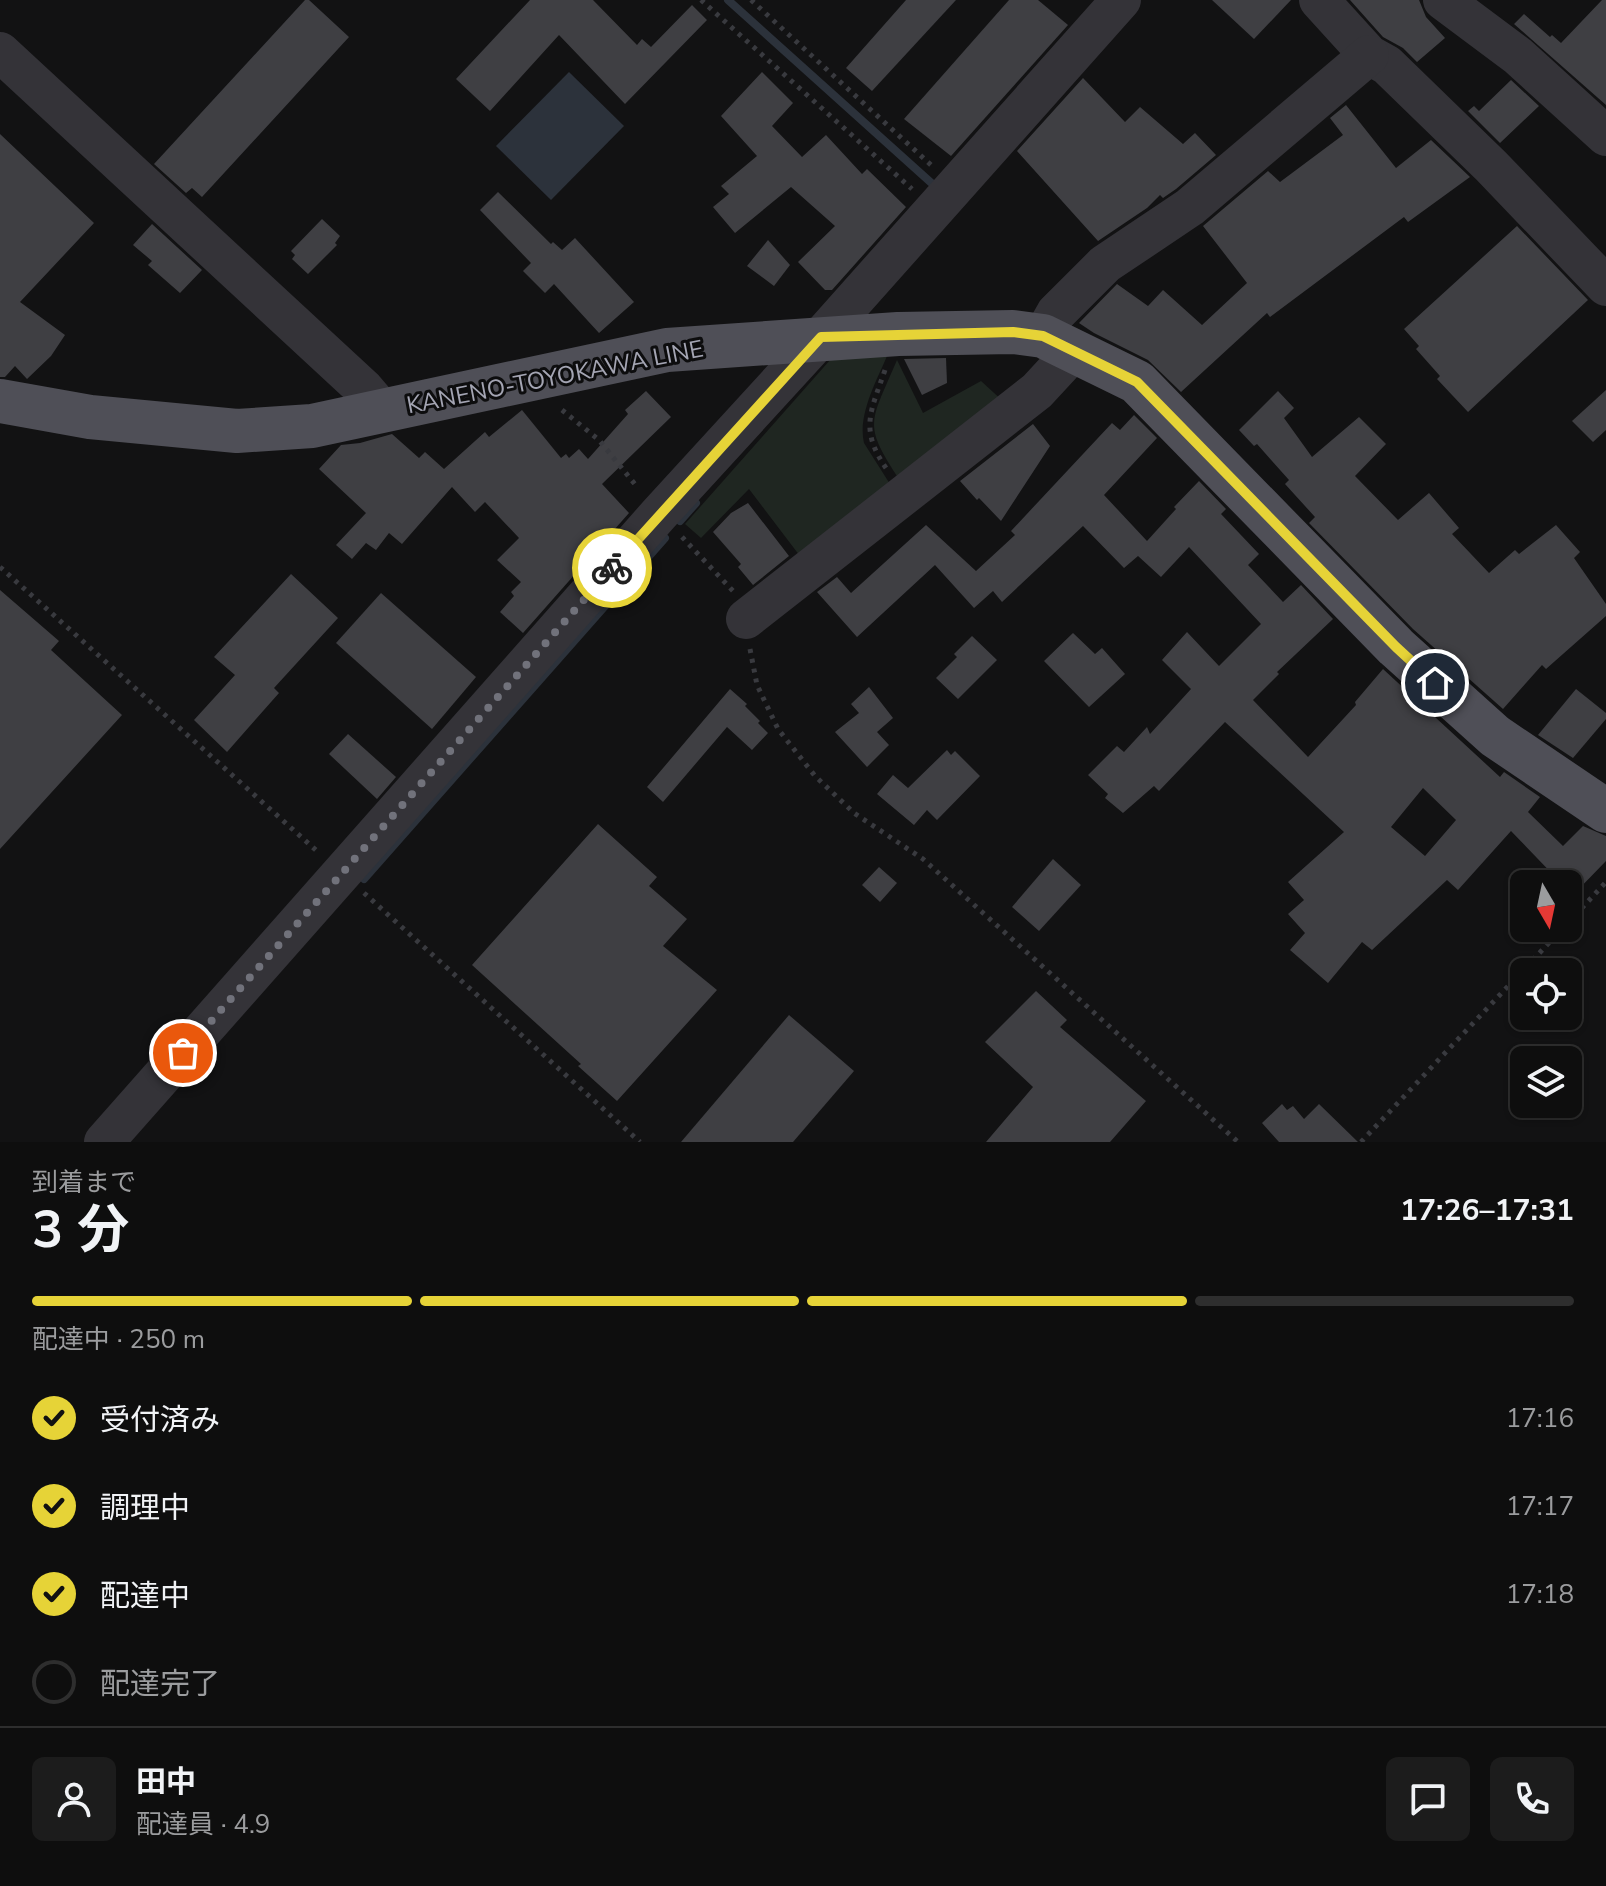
<!DOCTYPE html>
<html lang="ja">
<head>
<meta charset="utf-8">
<style>
  :root { --surface:#0e0e0e; --page:#1c1c1c; --text:#f1f3f6; --muted:#9b9c9e; --line:#2e2e2e; --accent:#e6d337 }
  body { margin:0; font-family:"Nunito Sans","Noto Sans JP",sans-serif; background:var(--page); color:var(--text); height:100vh; display:flex; flex-direction:column; font-size:30px; white-space:nowrap }
  * { box-sizing:border-box; margin:0 }
  p { font-size:26px; color:var(--muted) }
  .icon { flex:none; width:44px; height:44px; fill:none; stroke:currentColor; stroke-width:2; stroke-linecap:round; stroke-linejoin:round }
  .map { position:relative; height:1142px; overflow:hidden }
  .details { display:flex; flex-direction:column; background:var(--surface); flex:1 }
  .details>* { flex:none }
  .needle { width:52px; rotate:171deg }
  .tools { position:absolute; left:1510px; top:870px; display:grid; gap:16px }
  .tools a { display:grid; place-items:center; width:72px; height:72px; border-radius:12px; background:var(--surface); box-shadow:0 2px 6px #0004,0 0 0 2px var(--line); font-size:40px }
  .pin { position:absolute; display:grid; place-items:center; width:68px; height:68px; color:#fff; margin:-34px; border:4px solid #fff; border-radius:50%; box-shadow:0 2px 8px #0007 }
  .courier { position:absolute; display:grid; place-items:center; width:80px; height:80px; margin:-40px; border:6px solid #e6d337; border-radius:50%; background:#fff; color:#222; box-shadow:0 2px 10px #0007 }
  .headline em { font-style:normal; font-weight:700 }
  .headline div { display:flex; flex-direction:column-reverse }
  .headline { display:flex; align-items:center; justify-content:space-between; height:136px; padding:0 32px }
  h1 { font-size:52px; font-weight:700; line-height:60px }
  .bar { display:grid; grid-template-columns:repeat(4,1fr); gap:12px 8px; align-content:center; height:96px; padding:0 32px }
  .bar i { height:10px; border-radius:6px; background:var(--line) }
  .bar .active { background:var(--accent) }
  .bar p { grid-column:span 4 }
  .line { display:flex; align-items:center; gap:20px; padding:0 32px; border-top:2px solid var(--line) }
  .line div { flex:1 }
  .round { display:grid; place-items:center; flex:none; width:84px; height:84px; border-radius:12px; background:var(--page) }
  ol { padding:0 32px; list-style:none }
  li { display:flex; align-items:center; gap:24px; height:88px }
  li p { margin-inline-start:auto }
  li .icon { padding:8px; border-radius:50%; background:var(--accent); color:#111; stroke-width:4 }
  li:last-child { color:var(--muted) }
  li i { width:44px; height:44px; border:4px solid var(--line); border-radius:50% }
  .map>svg:first-child { display:block }
</style>
</head>
<body>
<div class="map">
<svg width="1606" height="1142" viewBox="0 0 1606 1142">
  <rect width="100%" height="100%" fill="#121213"/>
  <!-- green -->
  <g fill="#1f2621">
    <path d="M890 349C879 377 857 413 864 443L895 492 806 564 749 489 701 538 685 524 838 351Z"/>
    <path d="M897 360 923 413 981 381 1005 403 903 485C862 423 869 426 897 360Z"/>
  </g>
  <!-- water -->
  <path fill="#2c323b" d="M569 72 624 126 551 200 496 146Z"/>
  <g fill="none" stroke-linecap="round" stroke-linejoin="round">
    <!-- stream -->
    <g stroke="#2c323b" stroke-width="8">
      <path d="M728 0 937 188"/>
      <path d="M680 521 696 503"/>
      <path d="M364 879 665 538"/>
    </g>
  </g>
  <!-- building -->
  <g fill="#3f3f43" fill-rule="evenodd">
    <path d="M305 0H309L349 37 202 197 192 188 186 193 154 164Z"/>
    <path d="M530 0H593L637 45 642 39 651 47 692 5 707 20 625 104 559 35 490 111 456 79Z"/>
    <path d="M906 0H956L872 91 846 68Z"/>
    <path d="M1009 0H1038L1068 25 951 156 904 119Z"/>
    <path d="M1212 0H1291L1254 39Z"/>
    <path d="M1350 0H1419L1426 17 1445 38 1417 62 1403 48 1383 37Z"/>
    <path d="M1602 0H1606V105L1514 24 1524 14 1550 37 1552 35 1561 43Z"/>
    <path d="M762 72 793 103 772 126 802 157 826 135 862 174 867 169 906 207 832 290H825L798 262 835 226 791 187 735 233 713 207 729 194 721 186 757 156 721 116Z"/>
    <path d="M1083 78 1125 122 1140 107 1183 144 1195 133 1216 155 1176 189 1163 198 1160 195 1147 208 1098 241 1017 151Z"/>
    <path d="M1511 80 1539 106 1500 143 1468 111 1474 106 1479 111Z"/>
    <path d="M1346 105 1396 168 1431 140 1470 177 1408 222 1404 217 1270 317 1267 313 1181 392 1148 360 1094 333 1079 323 1117 284 1148 306 1163 290 1202 325 1247 283 1203 226 1268 171 1280 182 1343 135 1330 118Z"/>
    <path d="M0 134 94 223 20 302 65 335 51 356 27 379 15 366 5 377H0Z"/>
    <path d="M498 192 551 244 553 242 562 250 575 238 634 302 599 333 554 284 545 293 523 271 531 263 480 210Z"/>
    <path d="M322 219 340 236 335 243 337 245 308 274 292 259 295 255 291 251Z"/>
    <path d="M152 224 202 270 180 293 148 265 152 261 133 245Z"/>
    <path d="M1517 226 1588 300 1468 412 1437 379 1440 376 1416 349 1419 346 1404 329Z"/>
    <path d="M768 240 790 265 774 286 747 266Z"/>
    <path d="M946 358 947 383 922 395 904 359Z"/>
    <path d="M1606 390V430L1593 442 1572 421Z"/>
    <path d="M646 391 671 417 602 484 629 513 523 633 500 612 514 596 511 592 521 582 497 560 519 538 485 502 475 512 452 487 402 544 389 533 376 550 366 543 352 559 336 545 366 513 319 469 341 445 360 443 392 434 419 458 425 452 444 469 485 432 489 437 522 410 561 458 566 454 569 458 579 449 588 459 628 414 625 410Z"/>
    <path d="M1278 391 1294 408 1284 418 1312 457 1359 417 1386 444 1355 476 1398 520 1429 493 1459 528 1452 534 1489 573 1515 550 1519 554 1556 525 1580 552 1574 558 1606 604V616L1546 669 1542 665 1503 709 1413 629 1309 523 1315 517 1285 484 1289 480 1257 444 1254 446 1239 430Z"/>
    <path d="M1134 415 1157 438 1104 495 1147 541 1176 509 1174 507 1199 481 1226 509 1221 514 1259 554 1248 565 1283 602 1301 585 1333 619 1277 672 1279 674 1253 700 1308 757 1356 705 1355 702 1383 669 1500 777 1504 772 1540 797 1528 812 1563 846 1583 826 1606 836V861L1573 895 1568 890V884H1562L1511 831 1458 890 1447 880 1372 950 1362 942 1328 983 1290 950 1305 933 1288 914 1304 900 1288 882 1344 832 1225 722 1159 791 1154 786 1123 813 1105 798 1108 794 1088 775 1117 746 1124 752 1147 727 1150 734 1191 689 1162 660 1187 632 1219 666 1261 624 1189 547 1161 577 1138 556 1124 568 1083 526 1002 602 993 591 974 608 935 565 857 637 817 592 837 577 851 593 926 525 976 571 1015 535 1011 531 1112 423 1120 430ZM1423 788 1456 820 1425 856 1391 827Z"/>
    <path d="M1033 424 1050 446 1001 521 979 498 977 500 960 481Z"/>
    <path d="M748 503 789 556 753 585 738 567 741 564 713 532 731 513Z"/>
    <path d="M291 574 338 618 274 688 279 693 227 752 194 720 235 675 214 657Z"/>
    <path d="M0 590 59 641 51 650 122 715 0 849Z"/>
    <path d="M381 593 476 677 432 729 336 643Z"/>
    <path d="M1073 633 1095 654 1102 648 1125 674 1089 707 1044 661Z"/>
    <path d="M972 636 997 660 958 699 936 678 957 657 954 654Z"/>
    <path d="M869 687 893 718 877 732 889 745 867 767 835 732 859 713 851 704Z"/>
    <path d="M730 689 747 704 745 706 760 721 758 723 768 733 752 750 727 727 663 802 647 787Z"/>
    <path d="M1576 689 1606 713V719L1573 758 1538 735Z"/>
    <path d="M348 734 396 777 377 799 329 754Z"/>
    <path d="M947 750 951 755 955 751 980 776 937 820 927 810 914 825 877 794 893 775 908 788Z"/>
    <path d="M598 824 657 877 649 886 687 919 663 946 717 990 617 1101 578 1066 581 1064 472 965Z"/>
    <path d="M1053 859 1081 885 1039 931 1012 907Z"/>
    <path d="M879 867 897 883 880 902 862 885Z"/>
    <path d="M1036 991 1067 1020 1060 1027 1146 1101 1110 1142H986L1033 1087 985 1042Z"/>
    <path d="M789 1015 854 1071 793 1142H681Z"/>
    <path d="M1282 1104 1287 1110 1293 1106 1304 1119 1319 1104 1358 1142H1279L1262 1123Z"/>
  </g>
  <g fill="none" stroke-linecap="round" stroke-linejoin="round">
    <!-- path -->
    <g stroke="#393a3f" stroke-width="5" stroke-dasharray="4 6" stroke-linecap="butt">
      <path d="M701 0 912 189"/>
      <path d="M751 0 931 165"/>
      <path d="M885 370C871 411 859 429 886 468"/>
      <path d="M562 410 599 440 638 488"/>
      <path d="M682 537 733 591"/>
      <path d="M0 567 318 852"/>
      <path d="M750 649 757 685 778 729 815 776 854 813 923 859 1238 1142"/>
      <path d="M364 893 640 1142"/>
      <path d="M1568 923 1606 882"/>
      <path d="M1361 1142 1563 928"/>
    </g>
    <!-- minor -->
    <g stroke="#343338" stroke-width="40">
      <path d="M1319 0 1369 55 1387 65 1491 166 1606 286"/>
      <path d="M1443 0 1518 56 1606 136"/>
      <path d="M0 52 364 389 382 410"/>
      <path d="M1043 336 1056 313 1105 264 1190 207 1369 55"/>
      <path d="M746 619 1037 391 1074 351"/>
      <path d="M104 1142 659 514 821 337 1121 0"/>
    </g>
    <!-- major -->
    <path stroke="#4f4f57" stroke-width="44" d="M0 401 90 417 237 431 312 426 667 350 898 334 1013 332 1043 336 1137 382 1396 647 1495 736 1606 811"/>
  </g>
  <g fill="none" stroke-linecap="round" stroke-linejoin="round">
    <!-- done -->
    <path stroke="#71727b" stroke-width="8" stroke-dasharray="0 14.4" d="M183 1053 612 568"/>
    <!-- route -->
    <path stroke="#e6d337" stroke-width="10" d="M612 568 821 337 1013 332 1043 336 1137 382 1396 647 1435 683"/>
  </g>
  <g text-anchor="middle" stroke-width="6" stroke-linejoin="round" paint-order="stroke">
    <!-- street labels -->
    <g font-size="24" fill="#a4a5b3" stroke="#0d0d0e">
      <text transform="translate(555 377) rotate(-11)" y="8">KANENO-TOYOKAWA LINE</text>
    </g>
  </g>
</svg>
<div class="tools">
<a><svg class="needle" viewBox="-14 -14 28 28"><path d="M0-13l5 13h-10z" fill="#e53935"/><path d="M0 13l5-13h-10z" fill="#9b9c9e"/></svg></a>
<a><svg class="icon" aria-label="locate" viewBox="0 0 24 24"><circle cx="12" cy="12" r="6"/><path d="M12 2v4M12 18v4M2 12h4M18 12h4"/></svg></a>
<a><svg class="icon" aria-label="layers" viewBox="0 0 24 24"><path d="M12 4l9 5-9 5-9-5zM3 14l9 5 9-5"/></svg></a>
</div>
<div class="pin" style="left:183px;top:1053px;background:#ea580c"><svg class="icon" aria-label="bag" viewBox="0 0 24 24"><path d="M5 8h14l-1 12H6zM9 8a3 3 0 0 1 6 0"/></svg></div>
<div class="pin" style="left:1435px;top:683px;background:#1f2937"><svg class="icon" aria-label="home" viewBox="0 0 24 24"><path d="M3 11l9-7 9 7M6 9v11h12V9"/></svg></div>
<div class="courier" style="left:612px;top:568px"><svg class="icon" aria-label="bike" viewBox="0 0 24 24"><circle cx="6" cy="16" r="4"/><circle cx="18" cy="16" r="4"/><path d="M6 16l4-8h5l3 8M10 8l3 8H6M13 5h3"/></svg></div>
</div>
<section class="details">
<div class="headline"><div><h1>3 分</h1><p>到着まで</p></div><em>17:26–17:31</em></div>
<div class="bar"><i class="active"></i><i class="active"></i><i class="active"></i><i></i><p>配達中 · 250 m</p></div>
<ol>
<li><svg class="icon" aria-label="check" viewBox="0 0 24 24"><path d="M5 12l5 5 9-10"/></svg>受付済み<p>17:16</p></li>
<li><svg class="icon" aria-label="check" viewBox="0 0 24 24"><path d="M5 12l5 5 9-10"/></svg>調理中<p>17:17</p></li>
<li><svg class="icon" aria-label="check" viewBox="0 0 24 24"><path d="M5 12l5 5 9-10"/></svg>配達中<p>17:18</p></li>
<li><i></i>配達完了</li>
</ol>
<div class="line" style="height:144px"><a class="round"><svg class="icon" aria-label="person" viewBox="0 0 24 24"><circle cx="12" cy="8" r="4"/><path d="M4 21q1-7 8-7t8 7"/></svg></a><div><b>田中</b><p>配達員 · 4.9</p></div><a class="round"><svg class="icon" aria-label="chat" viewBox="0 0 24 24"><path d="M4 5h16v11H9l-5 4z"/></svg></a><a class="round"><svg class="icon" aria-label="phone" viewBox="0 0 24 24"><path d="M5 4h4l2 5-3 2q2 4 5 5l2-3 5 2v4C11 20 4 13 5 4z"/></svg></a></div>
</section>
</body>
</html>
